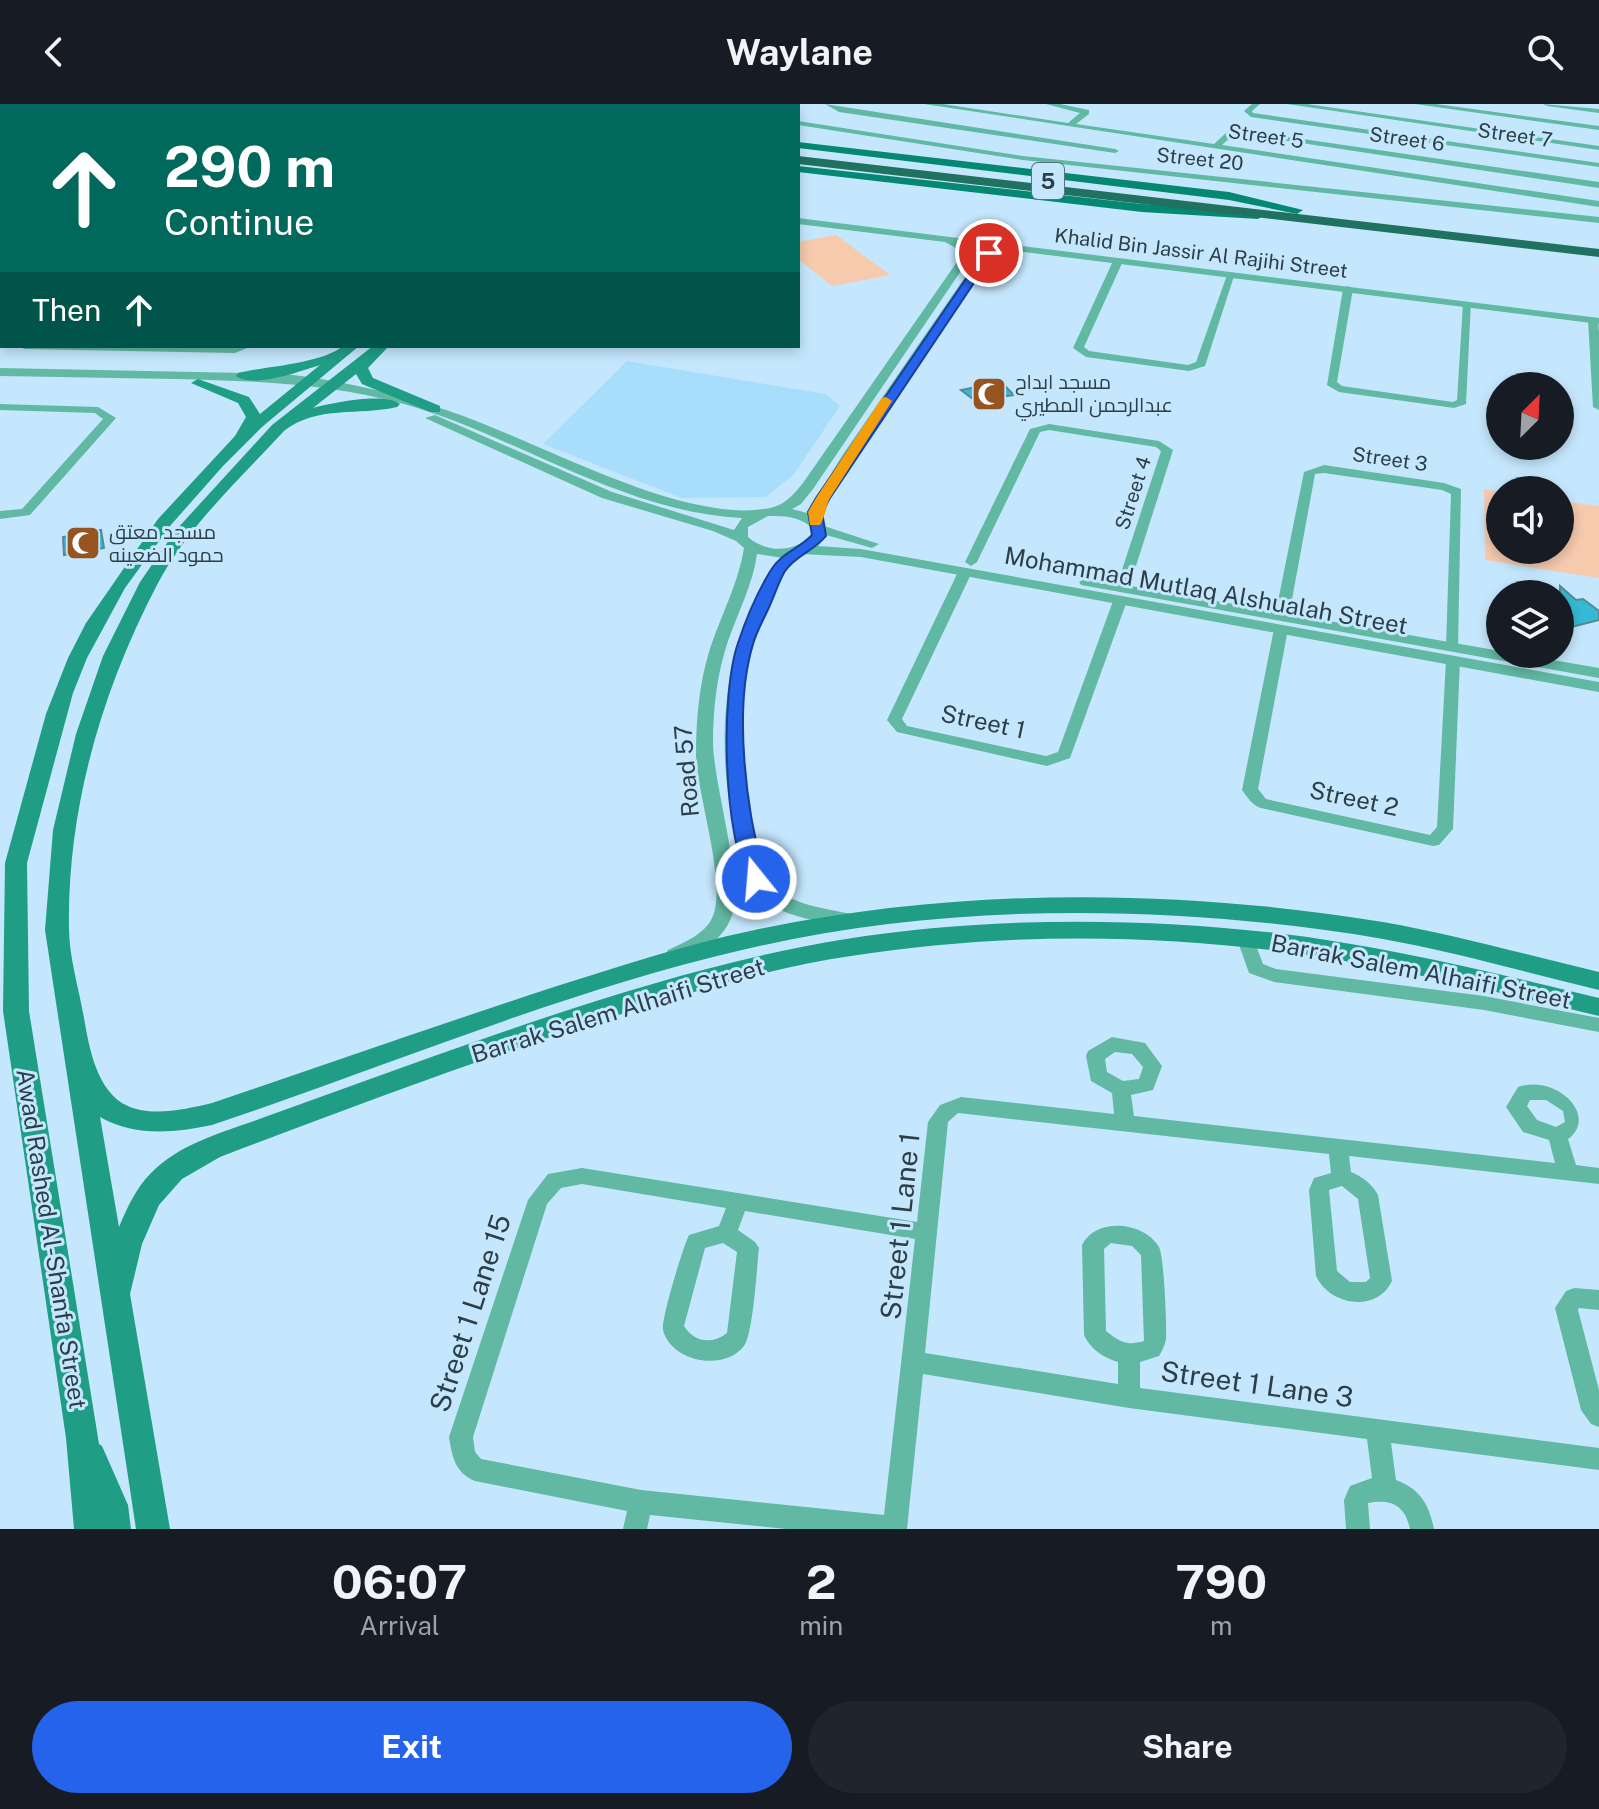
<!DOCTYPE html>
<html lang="en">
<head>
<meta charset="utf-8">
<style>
  :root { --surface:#171b24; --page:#20242c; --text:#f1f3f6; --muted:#9ea1a6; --accent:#2563eb }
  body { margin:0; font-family:"Public Sans",Cairo,sans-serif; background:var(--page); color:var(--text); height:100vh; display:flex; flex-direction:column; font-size:30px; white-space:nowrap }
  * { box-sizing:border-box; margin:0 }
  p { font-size:26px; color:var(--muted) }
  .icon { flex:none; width:44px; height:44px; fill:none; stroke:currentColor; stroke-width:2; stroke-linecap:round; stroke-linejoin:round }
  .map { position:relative; height:1425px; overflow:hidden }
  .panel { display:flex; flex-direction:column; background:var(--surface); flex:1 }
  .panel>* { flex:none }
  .guide { position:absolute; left:0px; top:0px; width:800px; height:244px; box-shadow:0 4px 12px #0003; background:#00695c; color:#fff; overflow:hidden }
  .needle { width:52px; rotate:24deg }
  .tools { position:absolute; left:1486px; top:268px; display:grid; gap:16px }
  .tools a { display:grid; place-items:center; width:88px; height:88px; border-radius:50%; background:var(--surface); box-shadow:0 4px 12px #0003; font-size:40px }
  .pin { position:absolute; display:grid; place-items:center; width:68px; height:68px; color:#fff; margin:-34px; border:4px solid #fff; border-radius:50%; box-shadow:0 2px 8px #0007 }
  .me { position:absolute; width:88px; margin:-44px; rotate:343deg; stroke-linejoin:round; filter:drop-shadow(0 0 6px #0008) }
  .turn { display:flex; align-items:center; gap:28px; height:168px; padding:0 32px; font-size:36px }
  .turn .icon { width:104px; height:104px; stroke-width:2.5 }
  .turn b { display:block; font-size:56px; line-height:68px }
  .then { display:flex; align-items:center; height:76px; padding:0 32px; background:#0003; gap:16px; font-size:30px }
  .eta { display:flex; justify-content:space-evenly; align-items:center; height:136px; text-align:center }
  .eta b { font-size:48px; font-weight:700; line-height:56px }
  .cta { display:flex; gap:16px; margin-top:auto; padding:16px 32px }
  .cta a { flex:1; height:92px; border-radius:48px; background:var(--accent); color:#fff; font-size:32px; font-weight:700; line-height:92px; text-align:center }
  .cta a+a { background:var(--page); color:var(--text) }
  header { display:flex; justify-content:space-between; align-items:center; height:104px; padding:0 32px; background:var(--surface); font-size:36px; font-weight:700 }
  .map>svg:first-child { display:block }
  .built { fill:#a9ddfc }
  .green { fill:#f5caad }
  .building { fill:#35b9d4; stroke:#568996; stroke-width:2 }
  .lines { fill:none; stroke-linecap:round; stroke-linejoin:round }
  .minor { fill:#61b9a3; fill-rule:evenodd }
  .tertiary { fill:#61b9a3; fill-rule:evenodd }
  .secondary { fill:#209e85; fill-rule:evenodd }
  .primary { fill:#048871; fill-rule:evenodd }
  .motorway { fill:#207160; fill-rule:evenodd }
  .route { fill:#2563eb; stroke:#184099; stroke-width:2 }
  .slow { fill:#f59e0b }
  .labels { text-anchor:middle; stroke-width:6; stroke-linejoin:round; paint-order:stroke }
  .far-street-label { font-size:20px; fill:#2c3e48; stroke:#c5e7fd }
  .far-poi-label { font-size:20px; fill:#2c3e48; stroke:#c5e7fd; text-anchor:start }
  .shield { fill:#c5e7fd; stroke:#5a717e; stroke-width:2 }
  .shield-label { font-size:22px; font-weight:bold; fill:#2c3e48 }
  .street-label { font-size:24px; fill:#2c3e48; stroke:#c5e7fd }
  .near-street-label { font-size:28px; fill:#2c3e48; stroke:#c5e7fd }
</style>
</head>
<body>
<header><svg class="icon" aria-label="back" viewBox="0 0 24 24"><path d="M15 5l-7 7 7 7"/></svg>Waylane<svg class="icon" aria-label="search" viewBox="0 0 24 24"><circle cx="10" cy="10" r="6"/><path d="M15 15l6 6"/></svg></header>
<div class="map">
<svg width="1599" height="1425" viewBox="0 0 1599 1425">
  <rect width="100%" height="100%" fill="#c5e7fd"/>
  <!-- built -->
  <path class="built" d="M627,257L826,290L840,302L794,370L766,393L682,394L543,340Z"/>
  <!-- green -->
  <g class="green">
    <path d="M836,131L890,171L832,182L798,155V138Z"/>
    <path d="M1484,385L1500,388V446H1560V397L1599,402V474L1485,456Z"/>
  </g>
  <!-- building -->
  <g class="building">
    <path d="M1001,278L1014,291L994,294L1002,299L982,302L961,286Z"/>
    <path d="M101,426L104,444L64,451L63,433Z"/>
    <path d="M1560,482L1576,496L1583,495L1599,507V516L1560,526Z"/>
  </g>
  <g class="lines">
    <!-- minor -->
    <g class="minor">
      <path d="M560,0H585L588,2H563Z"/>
      <path d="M825,0L1115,45L1119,47L1115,49L839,8Z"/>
      <path d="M924,0H943L1068,19L1080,9L1046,0H1060L1089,6V10L1076,20L1214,40L1228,27L1241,26L1599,78V84L1241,30L1233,31L1222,41L1599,97V103Z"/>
      <path d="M1252,0H1260L1252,7L1253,9L1599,59V63L1251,13L1244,7Z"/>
      <path d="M1287,0H1307L1599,42V46Z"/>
      <path d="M1415,0H1436L1599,22V26Z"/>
      <path d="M1543,0L1599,5V9L1547,2Z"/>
      <path d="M798,17L1023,52L1599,113V119L1023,56L798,21Z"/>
      <rect x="0" y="18" width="2" height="4"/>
      <rect x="0" y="35" width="2" height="4"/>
      <rect x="0" y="51" width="2" height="4"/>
      <path d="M0,76L2,77V83L0,82Z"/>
      <path d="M1118,154L1123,157L1084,243L1089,247L1188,261L1196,258L1227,171L1235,169L1205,262L1189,267L1086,253L1073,244L1113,157Z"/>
      <path d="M1348,182L1353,185L1337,278L1342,282L1453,298L1457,296L1463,200L1471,198L1466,300L1454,304L1339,288L1327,281L1343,185Z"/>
      <rect x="0" y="205" width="2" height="6"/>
      <path d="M1593,213L1598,216L1599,229V306L1593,303L1588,216Z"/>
      <path d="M19,242L234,243L252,242L235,249L24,245Z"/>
      <path d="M0,300L98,303L116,314L30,411L0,415V407L22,405L103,315L95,309L0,306Z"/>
      <path d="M1049,320L1159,337L1173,346L1128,487H1118L1116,484L1161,347L1156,343L1049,326L1040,328L977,458L971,462L965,458L1030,325Z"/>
      <path d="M1324,361L1444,379L1461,385L1458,546L1453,547L1446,543L1451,390L1442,386L1324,369L1315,370L1289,512L1282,516L1277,515L1275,512L1304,368Z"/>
      <path d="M965,464L972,468L902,615L907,622L1046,652L1058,648L1113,497L1115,494H1125L1127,497L1070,654L1047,662L897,628L887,616L958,468Z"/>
      <path d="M1281,521L1288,525L1258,685L1266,695L1430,731L1437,723L1446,556L1448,553H1458L1460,556L1453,725L1439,741L1433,742L1261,704C1253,702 1247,693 1242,686L1274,525Z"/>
      <path d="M1246,829L1252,831L1263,860L1276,865L1484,892L1599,914V928L1484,906L1274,878L1249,869L1237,835L1240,831Z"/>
      <path d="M1112,933L1145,939L1162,962L1153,986L1131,991L1134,1012L1555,1059L1549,1036L1523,1028L1506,1003L1518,983C1557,970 1599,1012 1568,1035L1576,1061L1599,1064V1080L1349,1052L1351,1068C1362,1072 1373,1081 1378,1091L1392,1177C1377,1209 1330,1202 1316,1172L1309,1086L1314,1074L1331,1069L1329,1050L958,1009L948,1018L925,1249L1118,1280V1258C1104,1254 1090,1245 1084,1231L1082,1141C1096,1112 1145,1118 1159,1143C1164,1152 1167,1223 1166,1235C1165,1241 1162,1247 1159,1252L1140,1258V1284L1599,1344V1366L1391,1339L1396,1376C1420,1385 1429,1400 1434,1425H1410C1405,1401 1391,1395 1368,1399L1370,1425H1346L1344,1396L1350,1382L1372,1374L1367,1335L1129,1304L923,1270L907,1425H786L650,1411L647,1425H623L627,1407L475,1377C455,1369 452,1352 449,1333L528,1096L548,1070L582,1064L917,1118L928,1018L940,1001L961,993L1114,1010L1112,989L1091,977L1086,952L1088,947ZM1115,948L1132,950L1143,963L1139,975L1123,977L1107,968L1105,955ZM1530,996H1546L1563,1007L1565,1018L1556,1023L1537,1016L1527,1002ZM582,1080L726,1104L719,1122L689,1131C683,1143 661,1215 663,1226C671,1258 724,1268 744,1242C753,1231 757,1162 759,1144L755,1138L738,1126L745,1107L915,1135L884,1411L641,1386L481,1355L475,1348L473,1333L547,1100L561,1084ZM1342,1082L1358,1095L1370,1174L1366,1178H1350L1337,1167L1329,1086ZM723,1139L737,1148L727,1229C712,1241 694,1238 684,1222L705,1144ZM1111,1139L1132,1142L1141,1151L1144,1237C1126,1242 1120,1238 1106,1227L1104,1145Z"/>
      <path d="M1574,1184L1599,1186V1206L1579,1204L1578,1206L1599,1286V1323L1591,1320L1581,1306L1555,1204L1566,1187Z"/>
    </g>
    <!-- tertiary -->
    <g class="tertiary">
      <path d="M798,114L1599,214V220L1008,146L993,151L985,159L830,394L822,417L824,422L879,440L872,444L826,431L818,442L861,445L1599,578V588L861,453L801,450C793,459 784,468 778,479C738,552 733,651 754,731C758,747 760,770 773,782C796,804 830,804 859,812L862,817L859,822L852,824C821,817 779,814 757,789C743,773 740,751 736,732C714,643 721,526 783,454L757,450C753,480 738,508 728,537C717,570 713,604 713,639C714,684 745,780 731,814C722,837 697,852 675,858L668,856L665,851L668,846C683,839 705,830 712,814C728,782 697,691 696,651C696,616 699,581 709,548C720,513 738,481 744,444L736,437L713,427L602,394L425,314L435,311L612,388L734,426L742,414C622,408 517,332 404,300C327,279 255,277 176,275C117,274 59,273 0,272V264L286,270C341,277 394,288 446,306C533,334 682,422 770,404C785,401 794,390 803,379L959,155L961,147L945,138L798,120ZM964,141L994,145L985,147L976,157L844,349L816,394L811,410L792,405L801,400L813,385L969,155L971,146ZM768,412C784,412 797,412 810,422L812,431C794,449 767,449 748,433V423Z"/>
      <path d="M1086,474L1500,547V550H1519L1599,564V574L1081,481L1079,478Z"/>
    </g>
    <!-- secondary -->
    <g class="secondary">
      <path d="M343,242H359L262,323L223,362L170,422L125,484L87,554L73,589L27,759L29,907L99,1340L102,1342L128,1401L131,1425H74L66,1334L3,907L5,759L46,610L68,554L86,519L158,415L235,332L246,313L238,299L191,279L198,275L249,293L260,310L320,261C301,267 252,285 236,272L238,269C267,262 321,260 343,242Z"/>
      <path d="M373,242H389L368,264L373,274L440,302V308H430L362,280L356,270L313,304C332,299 384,288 400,300L397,303C359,312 317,301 284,327C240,375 187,423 157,481C102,586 67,705 69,824C69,853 79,885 84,914C89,943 97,989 128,1002C152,1013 187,1005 212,999C327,960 441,920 557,882C621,862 684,841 750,827C956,783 1176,784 1383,818C1456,831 1527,851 1599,868V886C1527,869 1456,848 1383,835C1177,800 946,797 742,846C561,888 388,962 212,1021C174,1029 135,1033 100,1013L119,1123C127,1104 136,1084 151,1069C180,1039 224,1028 262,1014C299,1001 336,987 373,974C527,919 685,861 846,835C987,813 1135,813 1276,829C1385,842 1492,868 1599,894V912C1493,887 1386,861 1278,847C1137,829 991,830 851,852C769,864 689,889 609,914C478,955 349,1004 220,1053L182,1075L159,1101L142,1140L130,1190L170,1425H136L45,826L53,726L76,630L103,552L140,478L176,426L272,321Z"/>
    </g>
    <!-- primary -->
    <g class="primary">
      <path d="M243,0H272L273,2H244Z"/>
      <path d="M425,0H453L454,2H426Z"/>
      <path d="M798,38L1229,88L1303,106L1297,110L1229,96L798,44Z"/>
      <path d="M798,62L1142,100L1258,107L1264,111L1258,115L1142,108L798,68Z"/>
    </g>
    <!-- motorway -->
    <g class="motorway">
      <path d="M306,0H333L335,2H308Z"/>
      <path d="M368,0H395L397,2H370Z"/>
      <path d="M798,52L1599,145V153L798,60Z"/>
    </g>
  </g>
  <!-- route -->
  <path class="route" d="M985,147L994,149L830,394L822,408L826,432C814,447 796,451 785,467C779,477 775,490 770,501C765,513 757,526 753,540C733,605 746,711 766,775L756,782L750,780C723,732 720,591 738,539C746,515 758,487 771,466C781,449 799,445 812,431L808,408L816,394Z"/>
  <!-- slow -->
  <path class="slow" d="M886,293L892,297L830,394C825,403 825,414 820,421H810L808,408L816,394L882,294Z"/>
  <!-- icons -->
  <defs>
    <g id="mosque-square" transform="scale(1.8)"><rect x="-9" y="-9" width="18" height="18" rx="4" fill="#955420" stroke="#c5e7fd"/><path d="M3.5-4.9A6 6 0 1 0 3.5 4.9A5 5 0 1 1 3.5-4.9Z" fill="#fff"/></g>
  </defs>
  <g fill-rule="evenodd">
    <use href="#mosque-square" x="989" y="290"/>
    <use href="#mosque-square" x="83" y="439"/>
  </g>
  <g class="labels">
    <!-- far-street labels -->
    <g class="far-street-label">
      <text transform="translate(1515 31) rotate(8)" y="7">Street 7</text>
      <text transform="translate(1266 32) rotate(8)" y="7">Street 5</text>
      <text transform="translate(1407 35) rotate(8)" y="7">Street 6</text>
      <text transform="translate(1200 55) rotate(6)" y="7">Street 20</text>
      <text transform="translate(1201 149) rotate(7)" y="7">Khalid Bin Jassir Al Rajihi Street</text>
      <text transform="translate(1390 355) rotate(8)" y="7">Street 3</text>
      <text transform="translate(1133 389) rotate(-72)" y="7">Street 4</text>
    </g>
    <!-- far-poi labels -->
    <g class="far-poi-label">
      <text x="1015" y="285">مسجد ابداح<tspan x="1015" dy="23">عبدالرحمن المطيري</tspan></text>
      <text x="109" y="435">مسجد معتق<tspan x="109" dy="23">حمود الضعينه</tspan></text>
    </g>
    <!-- shield labels -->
    <rect class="shield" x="1032" y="59" width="32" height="36" rx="6"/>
    <g class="shield-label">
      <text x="1048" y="85">5</text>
    </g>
    <!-- street labels -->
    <g class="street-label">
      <text transform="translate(1206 487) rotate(10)" y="8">Mohammad Mutlaq Alshualah Street</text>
      <text transform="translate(983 618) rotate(12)" y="8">Street 1</text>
      <text transform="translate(687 667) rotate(-95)" y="8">Road 57</text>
      <text transform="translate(1354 695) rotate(12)" y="8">Street 2</text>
      <text transform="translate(1421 868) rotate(11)" y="8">Barrak Salem Alhaifi Street</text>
      <text transform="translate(618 907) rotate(-17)" y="8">Barrak Salem Alhaifi Street</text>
      <text transform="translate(51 1135) rotate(81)" y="8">Awad Rashed Al-Shanfa Street</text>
    </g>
    <!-- near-street labels -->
    <g class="near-street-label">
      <text transform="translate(900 1122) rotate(-84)" y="10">Street 1 Lane 1</text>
      <text transform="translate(470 1209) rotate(-72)" y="10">Street 1 Lane 15</text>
      <text transform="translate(1257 1280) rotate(8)" y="10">Street 1 Lane 3</text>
    </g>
  </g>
</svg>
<div class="tools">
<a><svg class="needle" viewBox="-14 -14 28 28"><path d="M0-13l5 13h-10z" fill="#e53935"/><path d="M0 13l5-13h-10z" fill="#9ea1a6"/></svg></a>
<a><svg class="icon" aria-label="sound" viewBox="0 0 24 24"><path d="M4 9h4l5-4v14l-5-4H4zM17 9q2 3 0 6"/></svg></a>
<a><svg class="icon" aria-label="layers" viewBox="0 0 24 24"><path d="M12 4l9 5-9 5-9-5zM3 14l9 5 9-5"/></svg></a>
</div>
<div class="pin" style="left:989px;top:149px;background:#d93025"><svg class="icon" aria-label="arrive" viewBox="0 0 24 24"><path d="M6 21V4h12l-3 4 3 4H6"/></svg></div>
<svg class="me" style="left:756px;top:775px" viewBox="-20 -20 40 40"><circle r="17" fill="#2563eb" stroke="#fff" stroke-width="3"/><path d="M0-11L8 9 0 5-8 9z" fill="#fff"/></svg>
<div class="guide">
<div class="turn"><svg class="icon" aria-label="ahead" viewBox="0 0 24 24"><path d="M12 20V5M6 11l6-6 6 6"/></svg><div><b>290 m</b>Continue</div></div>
<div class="then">Then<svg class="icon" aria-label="ahead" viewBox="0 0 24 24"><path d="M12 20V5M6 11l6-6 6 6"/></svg></div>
</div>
</div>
<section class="panel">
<div class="eta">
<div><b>06:07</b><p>Arrival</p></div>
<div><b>2</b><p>min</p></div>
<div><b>790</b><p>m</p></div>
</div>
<div class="cta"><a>Exit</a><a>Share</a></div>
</section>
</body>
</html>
